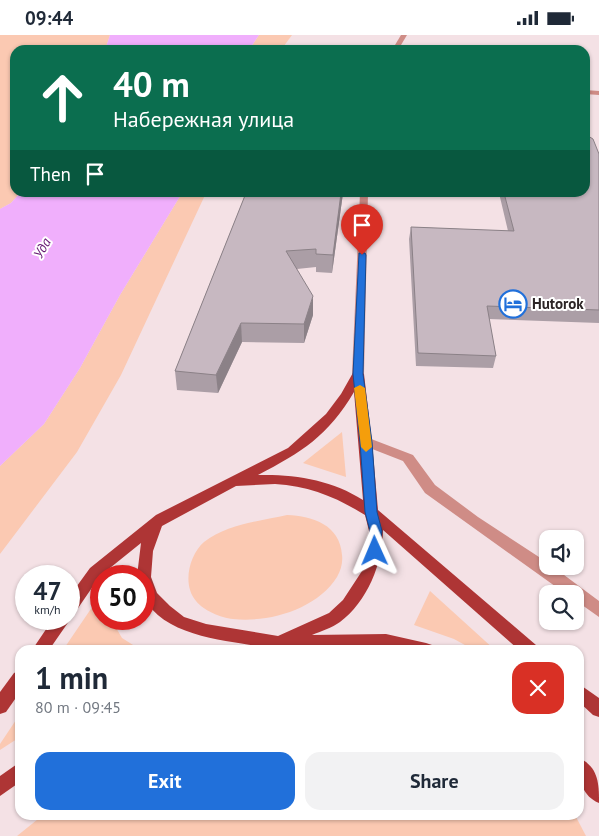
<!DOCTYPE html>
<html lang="en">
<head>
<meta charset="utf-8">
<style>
  :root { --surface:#fff; --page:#f2f2f3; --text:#1f2937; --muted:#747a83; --accent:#2170da }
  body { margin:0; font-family:"PT Sans",sans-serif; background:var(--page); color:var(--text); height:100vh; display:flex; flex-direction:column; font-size:19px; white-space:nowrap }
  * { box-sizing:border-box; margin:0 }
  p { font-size:16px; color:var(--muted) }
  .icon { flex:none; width:28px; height:28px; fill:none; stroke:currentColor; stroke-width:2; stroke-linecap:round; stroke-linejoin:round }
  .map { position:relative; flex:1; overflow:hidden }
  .sheet { position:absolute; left:15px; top:610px; width:569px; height:175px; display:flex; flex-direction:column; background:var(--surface); border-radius:15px; box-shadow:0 1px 4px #0004 }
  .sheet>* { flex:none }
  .banner { position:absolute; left:10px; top:10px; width:580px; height:152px; border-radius:15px; box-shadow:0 1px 4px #0004; background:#0b6e4f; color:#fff; overflow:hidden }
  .fabs { position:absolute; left:539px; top:495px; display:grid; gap:10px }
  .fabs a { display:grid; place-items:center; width:45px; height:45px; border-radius:10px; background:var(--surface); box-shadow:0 1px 4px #0004; font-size:25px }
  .speed { position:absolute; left:15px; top:530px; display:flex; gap:10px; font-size:25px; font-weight:700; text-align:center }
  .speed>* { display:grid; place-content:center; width:65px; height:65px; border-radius:50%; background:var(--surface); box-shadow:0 1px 4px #0004; line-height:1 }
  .speed small { font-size:12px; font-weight:400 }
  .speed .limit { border:8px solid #d22; background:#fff; color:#111 }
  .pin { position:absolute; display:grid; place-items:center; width:42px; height:42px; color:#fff; margin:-51px -21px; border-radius:50% 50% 50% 0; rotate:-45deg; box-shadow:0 0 5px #0007 }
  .pin .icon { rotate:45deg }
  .me { position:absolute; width:55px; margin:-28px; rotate:359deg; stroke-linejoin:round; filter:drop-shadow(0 0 4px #0008) }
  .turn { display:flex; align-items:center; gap:18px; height:105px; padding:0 20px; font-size:22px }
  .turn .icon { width:65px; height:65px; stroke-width:2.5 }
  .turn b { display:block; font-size:35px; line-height:42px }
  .then { display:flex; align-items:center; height:48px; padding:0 20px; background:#0003; gap:10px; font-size:19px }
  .round { display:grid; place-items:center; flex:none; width:52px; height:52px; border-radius:15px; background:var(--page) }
  .overview { display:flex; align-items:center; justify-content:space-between; height:85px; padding:0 20px }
  h1 { font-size:30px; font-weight:700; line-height:38px }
  .action { display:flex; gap:10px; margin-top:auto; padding:10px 20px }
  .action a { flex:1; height:58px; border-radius:15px; background:var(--accent); color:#fff; font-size:20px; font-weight:700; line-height:58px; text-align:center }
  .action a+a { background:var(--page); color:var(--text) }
  .status { display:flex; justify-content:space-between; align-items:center; height:35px; padding:0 25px; background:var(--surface); direction:ltr }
  .status svg { height:14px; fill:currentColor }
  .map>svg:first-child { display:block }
  .green { fill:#fbc9b2 }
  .water { fill:#f0affc }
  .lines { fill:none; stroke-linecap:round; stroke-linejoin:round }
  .minor { fill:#cf8c86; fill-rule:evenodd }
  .major { fill:#ae3535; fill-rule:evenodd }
  .wall { fill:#ab9ea6 }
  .shaded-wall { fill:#8b8187 }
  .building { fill:#c7b8c1; stroke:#8b8187 }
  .route { fill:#2170da; stroke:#15498e }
  .slow { fill:#f59e0b }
  .labels { text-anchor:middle; stroke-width:4; stroke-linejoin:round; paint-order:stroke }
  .far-water-label { font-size:14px; font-style:italic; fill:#661973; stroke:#fff }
  .poi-label { font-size:15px; font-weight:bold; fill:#2c2526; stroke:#fff; text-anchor:start }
</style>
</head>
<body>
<div class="status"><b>09:44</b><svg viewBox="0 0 49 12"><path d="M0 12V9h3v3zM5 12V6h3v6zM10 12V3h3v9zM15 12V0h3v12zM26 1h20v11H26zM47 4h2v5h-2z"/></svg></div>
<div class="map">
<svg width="599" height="801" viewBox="0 0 599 801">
  <rect width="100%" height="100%" fill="#f4e1e5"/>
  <!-- green -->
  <g class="green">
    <path d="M0,0H110L105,15H15V158H20L11,168L0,174Z"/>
    <path d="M259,0H292L281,15H249Z"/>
    <path d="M182,158H206L121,340L77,417L0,519V431L44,389L80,333L120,260Z"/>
    <path d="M342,397L346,442L303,428Z"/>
    <path d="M287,480C313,481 340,490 342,520C343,527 341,535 337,542C317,574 269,588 233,584C221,583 203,575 196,566C182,550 189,520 204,507C227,489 260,486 287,480Z"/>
    <path d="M430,556L495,615H474L454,604L414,590Z"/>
    <path d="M101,559V584H111L122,603L141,615H63Z"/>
    <path d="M20,679V702L0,715V709Z"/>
    <path d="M43,780H575L586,801H17Z"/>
  </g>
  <!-- water -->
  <g class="water">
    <path d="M110,0H259L249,15H105Z"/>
    <path d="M20,158H182L120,260L80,333L44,389L0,431V174L11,168Z"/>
  </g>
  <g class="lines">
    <!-- minor -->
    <g class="minor">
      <path d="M401,0H407L398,15H392Z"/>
      <path d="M585,55L599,56V60L585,59Z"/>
      <path d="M360,158H368L364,339L358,343L352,339Z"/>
      <path d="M366,402L413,420L435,450L478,482L539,522L548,528V531H552L599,566V582L575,565V559H566L425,458L403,426L362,410L360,407L362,404Z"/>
    </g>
    <!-- major -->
    <g class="major">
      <path d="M358,335L364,339L372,407L378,475L536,610L538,615H519L383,495C383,528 367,567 340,587C332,593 321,596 312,600L386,599L426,608L432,610L434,615H395L386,613L255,615L257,611C221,605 162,600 144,562V541H137L141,508L100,541L74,579L69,581V562L90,533L156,480L288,413L326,379L341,359L354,336ZM354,357L363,465C332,445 295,439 258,440C302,417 328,401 354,357ZM275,449C309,451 336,462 365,480L369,496L368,516L362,536L343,565L329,578L278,601L206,589L184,582L170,571L157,558L151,542L153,516L162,491L236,451Z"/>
      <path d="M69,582L70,584L67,589L49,615H32L53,584H69Z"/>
      <path d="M20,635V657L6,677L0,679V657L14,638Z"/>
      <path d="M579,649L599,663V682L593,680L579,667Z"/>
      <path d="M579,723C599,732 599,750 599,768C580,760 578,741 579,723Z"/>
      <path d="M20,727V747L0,761V741Z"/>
    </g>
  </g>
  <!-- wall -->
  <g class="wall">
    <path d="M599,119V288L489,284L496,321L493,333L416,331L409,204L411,192L508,196L499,158H585Z"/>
    <path d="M246,158H343L332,238L316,237V232L297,234L313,280L304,308L242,307L218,358L177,355L175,336Z"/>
  </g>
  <!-- shaded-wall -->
  <g class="shaded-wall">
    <path d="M341,158H343L332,238L333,220Z"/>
    <path d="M313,261V280L304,308V289Z"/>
    <path d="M241,288L242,307L218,358L216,340Z"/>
  </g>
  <!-- building -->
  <g class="building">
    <path d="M585,99L593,104L599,119V275L487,271L496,321L418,318L411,192L514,196L504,158H585Z"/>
    <path d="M246,158H341L333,220L316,219V214L286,216L313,261L304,289L241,288L216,340L175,336Z"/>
  </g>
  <!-- route -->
  <path class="route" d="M359,218H365L366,220L363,339L372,407L377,477L382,496L379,519L375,521L370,519L368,516L370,496L365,477L360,407L353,339Z"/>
  <!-- slow -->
  <path class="slow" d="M360,350L365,353L372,412L366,417L361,412L354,353Z"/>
  <!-- icons -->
  <defs>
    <g id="hotel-ring" transform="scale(1.4375)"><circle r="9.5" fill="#fff" stroke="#2170da" stroke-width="1.5"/><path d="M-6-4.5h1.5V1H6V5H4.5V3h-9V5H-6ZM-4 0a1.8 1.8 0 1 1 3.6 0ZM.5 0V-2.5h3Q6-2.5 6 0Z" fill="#2170da"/></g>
  </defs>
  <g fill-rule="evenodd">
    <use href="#hotel-ring" x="513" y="269"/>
  </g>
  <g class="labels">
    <!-- far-water labels -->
    <g class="far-water-label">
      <text transform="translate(42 213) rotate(-60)" y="5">Уда</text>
    </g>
    <!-- poi labels -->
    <g class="poi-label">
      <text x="532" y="274">Hutorok</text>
    </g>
  </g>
</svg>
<div class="fabs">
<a><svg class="icon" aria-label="sound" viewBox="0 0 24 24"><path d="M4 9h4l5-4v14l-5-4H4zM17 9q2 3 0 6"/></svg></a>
<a><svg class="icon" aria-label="search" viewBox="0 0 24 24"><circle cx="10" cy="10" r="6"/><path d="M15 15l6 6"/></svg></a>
</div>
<div class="speed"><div>47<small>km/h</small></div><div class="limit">50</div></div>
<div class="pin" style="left:362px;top:220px;background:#d93025"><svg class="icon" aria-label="arrive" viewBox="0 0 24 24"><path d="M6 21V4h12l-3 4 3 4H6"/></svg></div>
<svg class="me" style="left:375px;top:516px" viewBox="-20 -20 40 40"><path d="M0-17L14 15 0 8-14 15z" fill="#2170da" stroke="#fff" stroke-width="4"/></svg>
<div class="banner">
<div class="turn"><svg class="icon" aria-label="ahead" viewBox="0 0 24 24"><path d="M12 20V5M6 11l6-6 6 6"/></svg><div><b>40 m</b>Набережная улица</div></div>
<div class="then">Then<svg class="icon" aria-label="arrive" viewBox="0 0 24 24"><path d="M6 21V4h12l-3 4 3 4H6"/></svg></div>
</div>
<section class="sheet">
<div class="overview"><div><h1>1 min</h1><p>80 m · 09:45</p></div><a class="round" style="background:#d93025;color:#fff"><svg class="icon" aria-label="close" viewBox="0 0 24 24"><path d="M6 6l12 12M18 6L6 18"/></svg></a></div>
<div class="action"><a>Exit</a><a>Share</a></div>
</section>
</div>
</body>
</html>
